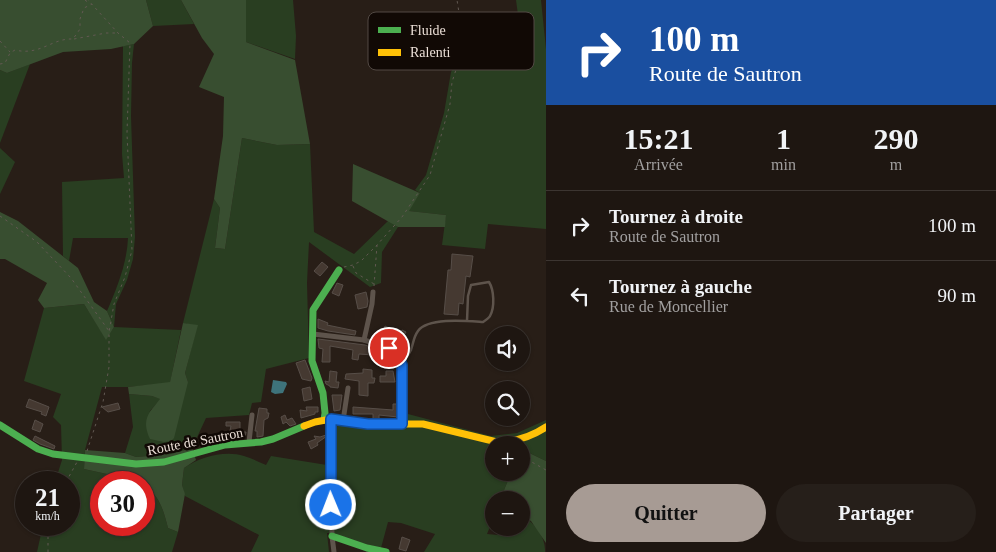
<!DOCTYPE html>
<html lang="fr">
<head>
<meta charset="utf-8">
<style>
  :root { --surface:#1e1611; --page:#261f1a; --text:#f1f3f6; --muted:#a19f9f; --line:#3c3531; --accent:#a79b94 }
  body { margin:0; font-family:Georgia,serif; background:var(--page); color:var(--text); height:100vh; display:flex; flex-direction:column; font-size:19px; white-space:nowrap }
  * { box-sizing:border-box; margin:0 }
  p { font-size:16px; color:var(--muted) }
  .icon { flex:none; width:28px; height:28px; fill:none; stroke:currentColor; stroke-width:2; stroke-linecap:round; stroke-linejoin:round }
  .map { position:relative; flex:1; overflow:hidden }
  .sheet { display:flex; flex-direction:column; background:var(--surface); width:450px }
  .sheet>* { flex:none }
  .top-card { background:#1a4fa0; color:#fff; overflow:hidden }
  .fabs { position:absolute; left:485px; top:326px; display:grid; gap:10px }
  .fabs a { display:grid; place-items:center; width:45px; height:45px; border-radius:50%; background:var(--surface); box-shadow:0 1px 4px #0004,0 0 0 1px var(--line); font-size:25px }
  .speed { position:absolute; left:15px; top:471px; display:flex; gap:10px; font-size:25px; font-weight:700; text-align:center }
  .speed>* { display:grid; place-content:center; width:65px; height:65px; border-radius:50%; background:var(--surface); box-shadow:0 1px 4px #0004,0 0 0 1px var(--line); line-height:1 }
  .speed small { font-size:12px; font-weight:400 }
  .speed .limit { border:8px solid #d22; background:#fff; color:#111 }
  .pin { position:absolute; display:grid; place-items:center; width:42px; height:42px; color:#fff; margin:-21px; border:2px solid #fff; border-radius:50%; box-shadow:0 1px 5px #0007 }
  .me { position:absolute; width:55px; margin:-28px; rotate:359deg; stroke-linejoin:round; filter:drop-shadow(0 0 4px #0008) }
  .turn { display:flex; align-items:center; gap:18px; height:105px; padding:0 20px; font-size:22px }
  .turn .icon { width:65px; height:65px; stroke-width:2.5 }
  .turn b { display:block; font-size:35px; line-height:42px }
  .eta { display:flex; justify-content:space-evenly; align-items:center; height:85px; text-align:center }
  .eta b { font-size:30px; font-weight:600; line-height:35px }
  .action { display:flex; gap:10px; margin-top:auto; padding:10px 20px }
  .action a { flex:1; height:58px; border-radius:30px; background:var(--accent); color:#111; font-size:20px; font-weight:600; line-height:58px; text-align:center }
  .action a+a { background:var(--page); color:var(--text) }
  ul { padding:0; list-style:none }
  li { display:flex; align-items:center; gap:15px; height:70px; padding:0 20px; border-top:1px solid var(--line) }
  li div { flex:1 }
  li b { display:block; font-size:19px }
  li em { font-style:normal }
  main { display:flex; flex:1; min-height:0 }
  .map>svg:first-child { display:block }
  .green { fill:#293e21 }
  .forest { fill:#384e30 }
  .water { fill:#3e737b }
  .building { fill:#453931; stroke:#574e48 }
  .lines { fill:none; stroke-linecap:round; stroke-linejoin:round }
  .path { stroke:#625952; stroke-width:1; stroke-dasharray:2.5 4; stroke-linecap:butt }
  .lane { stroke:#5e544c; stroke-width:2.5 }
  .street { stroke:#5e544c; stroke-width:5 }
  .fast { stroke:#4caf50; stroke-width:7 }
  .slow { stroke:#ffc107; stroke-width:7 }
  .route-casing { stroke:#114b97; stroke-width:12 }
  .route { stroke:#1a73e8; stroke-width:9 }
  .labels { text-anchor:middle; stroke-width:5; stroke-linejoin:round; paint-order:stroke }
  .street-label { font-size:14px; fill:#ebdfd7; stroke:#110905 }
  .key { fill:#110905; stroke:#524944; stroke-width:1 }
  .key-label { font-size:14px; fill:#ebdfd7 }
</style>
</head>
<body>
<main>
<div class="map">
<svg width="546" height="552" viewBox="0 0 546 552">
  <rect width="100%" height="100%" fill="#281e17"/>
  <!-- green -->
  <g class="green">
    <path d="M146,0H181L194,24L153,26Z"/>
    <path d="M246,0H293L296,36L295,59L246,42Z"/>
    <path d="M516,0H541L546,49V229L488,224L485,249L442,245L446,215L408,211L420,193L415,190L426,175L444,113L451,72L458,59L523,52Z"/>
    <path d="M134,44L132,63L131,116L135,237L133,259L127,280L116,304L114,327L181,330L170,383L128,387H102L85,450L84,469L116,476L132,482H101V525H144V487C160,494 164,513 168,528L178,532L172,552H37L43,525H69V482H55L62,460L61,425L53,417L61,394L24,381L44,308L84,304L106,339L114,327L107,311C117,288 127,263 128,238H73L69,261L63,256L62,182L124,178L122,154L123,46Z"/>
    <path d="M30,64L0,143V70L7,73Z"/>
    <path d="M242,138L277,145L310,144L314,232L354,254L389,220L398,227L382,252L381,283L370,287L309,242L307,283L309,358L266,369L261,402L252,403L249,415L206,418L192,448L171,454L136,457L125,453L133,427L129,394L152,396L161,399L149,412L188,382L185,373L197,326L183,323L214,199L220,208L215,248L225,249Z"/>
    <path d="M0,148L15,162L0,194Z"/>
    <path d="M408,414L491,436L517,433L546,420V461L521,449V445H494V472L511,473L500,500H494V517L487,534L498,535L506,528H521V515C534,522 546,537 545,552H424L435,534L401,523L388,522L381,548L343,538L335,533H327L329,552H251L259,535L185,496L182,485L184,468C200,457 225,450 244,456C251,458 259,462 266,465L271,456L333,466L334,425L372,428H406Z"/>
  </g>
  <!-- forest -->
  <g class="forest">
    <path d="M0,0H146L153,26L134,44L111,49L63,52L7,73L0,70Z"/>
    <path d="M181,0H246V42L295,60L310,144L277,145L242,138L225,249L215,248L220,208L214,199L223,136L224,97L199,87L214,54L202,38Z"/>
    <path d="M353,164L420,193L409,211L446,215L445,227H398L352,201Z"/>
    <path d="M0,212L18,221L78,268L94,302L107,311L114,327L106,340L84,304L44,308L38,300L47,283L5,259H0Z"/>
    <path d="M183,323L198,325L185,373L188,382L174,438L171,441L164,442L150,439C141,419 149,413 160,399L152,396L129,394L128,387L170,382Z"/>
    <path d="M192,448L196,460L184,468L182,485L185,494L178,532L168,528C164,513 160,494 144,487V482H132L116,476L84,469L85,450L125,453L136,457L171,454Z"/>
    <path d="M521,449L546,461V543L531,521L521,515V500H500L511,473L521,472Z"/>
  </g>
  <!-- water -->
  <path class="water" d="M273,380L286,382L287,384L283,393L275,394L271,392Z"/>
  <!-- building -->
  <g class="building">
    <path d="M452,254L473,256L470,277L466,276L463,304L459,303L458,315L444,314L448,270H451Z"/>
    <path d="M322,262L328,267L320,276L314,271Z"/>
    <path d="M337,283L343,285L339,296L332,293Z"/>
    <path d="M366,292L368,301L367,307L358,309L355,295Z"/>
    <path d="M318,319L328,323L327,325L356,331L355,335L328,331L318,328Z"/>
    <path d="M385,326L399,333L402,330L406,332L400,342L383,333Z"/>
    <path d="M318,339L365,345L373,348V355L359,354L358,360L352,359L353,350L330,346V362H322L323,349L319,348Z"/>
    <path d="M305,360L312,378L311,381L302,379L296,363Z"/>
    <path d="M363,369L372,370V378H375L374,383H368V396L359,395V381L345,379L346,374L363,373Z"/>
    <path d="M330,371L337,372L336,382H339L338,388L330,387V386L326,384L325,381L329,382Z"/>
    <path d="M386,371H393L395,382H380V376H386Z"/>
    <path d="M310,387L312,399L304,401L302,389Z"/>
    <path d="M332,395H342L340,410L334,411Z"/>
    <path d="M29,399L49,407L46,416L41,414L42,412L26,407Z"/>
    <path d="M118,403L120,409L108,412L102,407Z"/>
    <path d="M393,404H398V417L379,415V419H373V414H353V407L393,410Z"/>
    <path d="M306,407H318V412H315V414L301,418L300,410L307,411Z"/>
    <path d="M259,408L267,409V413H269L268,418L264,420L263,436L257,437V431H255Z"/>
    <path d="M285,415L287,420L292,418L296,424L290,426L286,422L283,424L281,417Z"/>
    <path d="M35,420L43,424L40,432L32,429Z"/>
    <path d="M226,422H240V432H246L245,438L224,440L205,445L204,440L229,435L231,426H226Z"/>
    <path d="M326,435L327,436L317,443L318,445L311,449L308,442L316,439L314,436L320,437Z"/>
    <path d="M35,436L55,446L54,449L40,444L33,440Z"/>
    <path d="M402,537L410,540L406,551L399,549Z"/>
  </g>
  <g class="lines">
    <!-- path -->
    <g class="path">
      <path d="M85,0L89,3"/>
      <path d="M74,39L106,33H117"/>
      <path d="M0,41L10,52"/>
      <path d="M0,64L5,63L10,53L15,50C40,56 52,38 73,39L80,29V19L84,8L92,4"/>
      <path d="M0,216L37,242L71,278L109,331"/>
      <path d="M353,266L356,273L374,284"/>
      <path d="M344,267L353,265L361,261L377,245L402,217L430,175L450,104L452,82L464,45L457,0"/>
      <path d="M374,286L377,245"/>
      <path d="M87,451L103,402L109,367V332L114,304L125,277L132,250L127,133L130,43L118,33L88,0"/>
      <path d="M521,456L546,470"/>
      <path d="M66,482L77,462"/>
      <path d="M48,552V537L51,525"/>
    </g>
    <!-- lane -->
    <g class="lane">
      <path d="M397,354L411,350"/>
      <path d="M401,361C416,351 410,342 418,331C428,317 468,321 483,322C486,320 489,318 490,316C495,307 494,290 489,282L471,285L468,296L467,321"/>
    </g>
    <!-- street -->
    <g class="street">
      <path d="M313,334L364,340L389,348L397,354L402,365L403,424"/>
      <path d="M364,340L372,304L373,292"/>
      <path d="M331,419L332,536L334,552"/>
      <path d="M343,421L348,388"/>
      <path d="M249,442L252,415"/>
    </g>
    <!-- fast -->
    <g class="fast">
      <path d="M324,420L325,413L323,393L312,361L313,310L339,270"/>
      <path d="M0,425L38,449L53,454L136,464L164,462L225,445L261,442L273,439L304,426"/>
      <path d="M332,536L367,548L386,552"/>
    </g>
    <!-- slow -->
    <path class="slow" d="M304,426L315,422L331,419L368,424H423L497,442C515,442 531,437 546,427"/>
  </g>
  <g class="lines">
    <!-- route casing -->
    <g class="route-casing">
      <path id="route" d="M331,505V419L368,424H402V365L397,354L389,348"/>
    </g>
    <!-- route -->
    <use href="#route" class="route"/>
  </g>
  <g class="labels">
    <!-- street labels -->
    <g class="street-label">
      <text transform="translate(195 441) rotate(-11)" y="5">Route de Sautron</text>
    </g>
  </g>
  <!-- legend -->
  <rect x="368" y="12" width="166" height="58" rx="8" class="key"/>
  <rect x="378" y="27" width="23" height="6" fill="#4caf50"/>
  <rect x="378" y="49" width="23" height="7" fill="#ffc107"/>
  <g class="key-label">
    <text x="410" y="35">Fluide</text>
    <text x="410" y="57">Ralenti</text>
  </g>
</svg>
<div class="fabs">
<a><svg class="icon" aria-label="sound" viewBox="0 0 24 24"><path d="M4 9h4l5-4v14l-5-4H4zM17 9q2 3 0 6"/></svg></a>
<a><svg class="icon" aria-label="search" viewBox="0 0 24 24"><circle cx="10" cy="10" r="6"/><path d="M15 15l6 6"/></svg></a>
<a>+</a>
<a>−</a>
</div>
<div class="speed"><div>21<small>km/h</small></div><div class="limit">30</div></div>
<div class="pin" style="left:389px;top:348px;background:#d93025"><svg class="icon" aria-label="arrive" viewBox="0 0 24 24"><path d="M6 21V4h12l-3 4 3 4H6"/></svg></div>
<svg class="me" style="left:331px;top:505px" viewBox="-20 -20 40 40"><circle r="17" fill="#1a73e8" stroke="#fff" stroke-width="3"/><path d="M0-11L8 9 0 5-8 9z" fill="#fff"/></svg>
</div>
<section class="sheet">
<div class="top-card">
<div class="turn"><svg class="icon" aria-label="right" viewBox="0 0 24 24"><path d="M7 20v-9h11M14 6l5 5-5 5"/></svg><div><b>100 m</b>Route de Sautron</div></div>
</div>
<div class="eta">
<div><b>15:21</b><p>Arrivée</p></div>
<div><b>1</b><p>min</p></div>
<div><b>290</b><p>m</p></div>
</div>
<ul>
<li><svg class="icon" aria-label="right" viewBox="0 0 24 24"><path d="M7 20v-9h11M14 6l5 5-5 5"/></svg><div><b>Tournez à droite</b><p>Route de Sautron</p></div><em>100 m</em></li>
<li><svg class="icon" aria-label="left" viewBox="0 0 24 24"><path d="M17 20v-9H6M10 6l-5 5 5 5"/></svg><div><b>Tournez à gauche</b><p>Rue de Moncellier</p></div><em>90 m</em></li>
</ul>
<div class="action"><a>Quitter</a><a>Partager</a></div>
</section>
</main>
</body>
</html>
